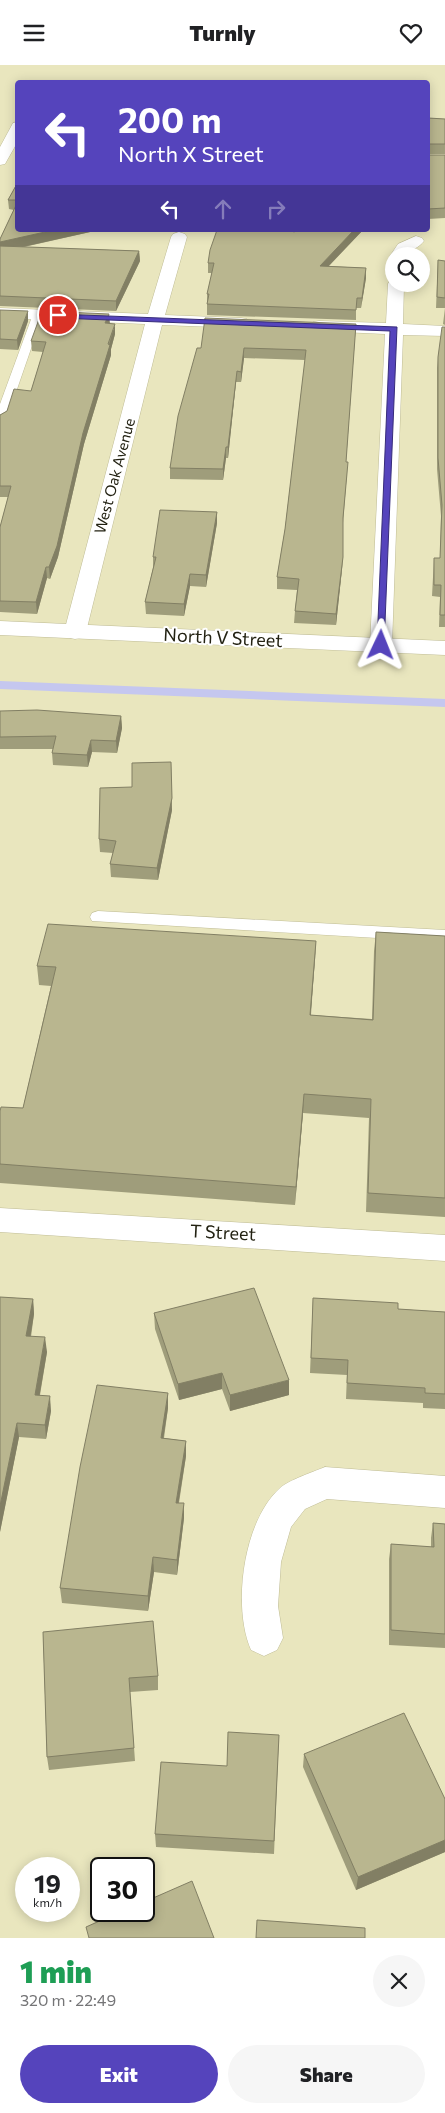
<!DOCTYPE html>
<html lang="en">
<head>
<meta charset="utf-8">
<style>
  :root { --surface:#fff; --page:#f6f6f6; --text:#202124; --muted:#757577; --accent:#5544bc }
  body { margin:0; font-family:Commissioner,sans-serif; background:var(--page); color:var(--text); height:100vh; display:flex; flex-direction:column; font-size:19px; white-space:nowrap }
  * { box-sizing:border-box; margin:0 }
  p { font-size:16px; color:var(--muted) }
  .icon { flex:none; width:28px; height:28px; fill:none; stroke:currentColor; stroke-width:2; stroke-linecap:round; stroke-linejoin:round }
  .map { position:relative; height:1873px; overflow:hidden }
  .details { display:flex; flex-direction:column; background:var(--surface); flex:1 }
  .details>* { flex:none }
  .top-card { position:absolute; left:15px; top:15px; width:415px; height:152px; border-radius:5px; box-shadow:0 2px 12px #0003; background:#5544bc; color:#fff; overflow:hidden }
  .tools { position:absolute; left:385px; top:182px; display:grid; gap:10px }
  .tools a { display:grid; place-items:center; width:45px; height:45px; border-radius:50%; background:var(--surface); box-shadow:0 2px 12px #0003; font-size:25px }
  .speed { position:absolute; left:15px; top:1792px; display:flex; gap:10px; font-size:25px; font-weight:700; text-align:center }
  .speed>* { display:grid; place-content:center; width:65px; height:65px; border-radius:50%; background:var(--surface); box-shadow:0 2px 12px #0003; line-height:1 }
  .speed small { font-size:12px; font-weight:400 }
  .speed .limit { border:2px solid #111; border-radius:8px; background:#fff; color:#111 }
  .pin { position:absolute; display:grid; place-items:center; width:42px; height:42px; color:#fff; margin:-21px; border:2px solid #fff; border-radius:50%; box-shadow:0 1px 5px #0007 }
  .me { position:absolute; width:55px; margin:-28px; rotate:2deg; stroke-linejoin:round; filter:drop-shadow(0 0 4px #0008) }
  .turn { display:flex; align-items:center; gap:18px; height:105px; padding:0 20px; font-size:22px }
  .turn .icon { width:65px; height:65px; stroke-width:2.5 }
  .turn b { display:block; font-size:35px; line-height:42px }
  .lanes { display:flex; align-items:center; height:48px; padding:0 20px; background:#0003; justify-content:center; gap:25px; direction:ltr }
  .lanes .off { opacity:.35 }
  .round { display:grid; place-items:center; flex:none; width:52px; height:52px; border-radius:26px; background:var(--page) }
  .summary { display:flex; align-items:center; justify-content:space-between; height:85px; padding:0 20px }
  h1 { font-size:30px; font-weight:800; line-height:38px; color:#1e9e55 }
  .action { display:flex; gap:10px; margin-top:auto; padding:10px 20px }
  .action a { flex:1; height:58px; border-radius:30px; background:var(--accent); color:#fff; font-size:20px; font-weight:800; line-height:58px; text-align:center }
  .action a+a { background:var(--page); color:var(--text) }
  header { display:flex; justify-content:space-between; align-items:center; height:65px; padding:0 20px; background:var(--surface); font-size:22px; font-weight:800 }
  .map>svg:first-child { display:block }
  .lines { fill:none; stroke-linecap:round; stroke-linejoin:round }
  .stream { stroke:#c5c7ef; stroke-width:8 }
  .service-casing { stroke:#bfbc95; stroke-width:1 }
  .minor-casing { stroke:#bfbc95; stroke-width:1 }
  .tertiary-casing { stroke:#bfbc95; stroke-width:1 }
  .service { fill:#fff; fill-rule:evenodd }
  .minor { fill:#fff; fill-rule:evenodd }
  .tertiary { fill:#fff; fill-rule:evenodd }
  .wall { fill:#9f9d7b }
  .shaded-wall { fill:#827f64 }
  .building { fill:#b9b68f; stroke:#827f64 }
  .route { fill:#5544bc; stroke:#372c7a }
  .labels { text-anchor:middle; stroke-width:4; stroke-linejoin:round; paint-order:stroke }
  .far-street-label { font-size:15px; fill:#232213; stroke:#fff }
  .street-label { font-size:18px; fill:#232213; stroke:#fff }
</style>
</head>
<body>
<header><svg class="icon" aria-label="menu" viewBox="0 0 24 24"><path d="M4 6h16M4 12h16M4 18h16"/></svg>Turnly<svg class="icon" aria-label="heart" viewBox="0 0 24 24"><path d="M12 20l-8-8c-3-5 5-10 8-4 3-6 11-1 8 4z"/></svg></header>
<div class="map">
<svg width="445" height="1873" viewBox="0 0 445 1873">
  <rect width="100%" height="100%" fill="#e9e6be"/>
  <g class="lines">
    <!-- stream -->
    <path class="stream" d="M0,620L445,638"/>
    <!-- service casing -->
    <g class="service-casing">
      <g id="service">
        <path d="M38,246L43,249L6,356L0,360V339L33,249Z"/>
        <path d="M98,846L445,865V877L92,856L90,852L92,848Z"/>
      </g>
    </g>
    <!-- minor casing -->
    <g class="minor-casing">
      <g id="minor">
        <path d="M18,57V76L5,99L0,100V82L13,58Z"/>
        <path d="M179,167L185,169L187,172L165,250L241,253L247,254L250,258L247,262L241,263L162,260L86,567L83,572L75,574L67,572L64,567L145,259L0,253V243L148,249L171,172L173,169Z"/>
        <path d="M416,171L422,173L424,176C419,183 411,184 406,191H394V195L392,194L390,191L398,179Z"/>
        <path d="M390,215H394V219H404L403,259L445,261V271L403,270L392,580L389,585L381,587L373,585L370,580L385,269L319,266L313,265L310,261L313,257L319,256L386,258L388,219Z"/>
        <path d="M0,1143L445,1170V1196L0,1167Z"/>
        <path d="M325,1402L445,1411V1443L327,1434L305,1444L291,1462L281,1497L278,1541L283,1573L277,1585L264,1591L251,1585C232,1542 243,1456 280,1423C289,1415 313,1407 325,1402Z"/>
      </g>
    </g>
    <!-- tertiary casing -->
    <g class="tertiary-casing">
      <path id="tertiary" d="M0,556L445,576V590L0,570Z"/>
    </g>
    <!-- service -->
    <use href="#service" class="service"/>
    <!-- minor -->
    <use href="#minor" class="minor"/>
    <!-- tertiary -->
    <use href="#tertiary" class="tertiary"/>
  </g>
  <!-- wall -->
  <g class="wall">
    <path d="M428,53L445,54V89H428Z"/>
    <path d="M428,90H445V153L428,154Z"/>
    <path d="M18,117V165H99L24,182L139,186L140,196L116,246L0,241V174L14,145L9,144L8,135Z"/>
    <path d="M297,165H363L329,201L366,203V213L361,243H356V255L207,250V229L212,208H208V198L294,167Z"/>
    <path d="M438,195L445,196V260L443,259L445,243H436Z"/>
    <path d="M0,245L28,256L18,285L0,284Z"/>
    <path d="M110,259L115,269L111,284V290L84,379L58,492L50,514L47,513L37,549L0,547V462L8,432H0V350L7,346L31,326L43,287L32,286L31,276Z"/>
    <path d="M356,259L346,397L347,408L343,458L342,504L336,560L294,558L295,546L297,525L277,524V512L285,464L305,295L244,293L241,317H236L228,393H226L223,415L170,414V403L201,283Z"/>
    <path d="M445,262V562H439L440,532L432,531L434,493H440L441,451L437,404V303L438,292Z"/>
    <path d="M217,447V458L206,522L190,521L184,551L146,549L145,537L153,503V492Z"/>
    <path d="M0,646L121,651L122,663L117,688L92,687L88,702L53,700L52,688L53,684H0Z"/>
    <path d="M172,745L158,815L111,812L110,799L113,788L100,787L99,774Z"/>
    <path d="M376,867L445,871V1152L366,1147L369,1053L303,1048L295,1140L0,1118V1046L23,1043L51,921L39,920L37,901L316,876L311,950L372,954L374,886Z"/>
    <path d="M0,1232L33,1234L34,1249L31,1272L47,1287L40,1330L51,1346L46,1374L19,1372L0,1467Z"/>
    <path d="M313,1233L398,1244L445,1247V1344L423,1343V1338L346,1334L347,1310L310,1308Z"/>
    <path d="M154,1248L289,1330L230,1346L222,1324L179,1335L155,1264Z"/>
    <path d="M168,1328V1343L164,1373L186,1376V1391L179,1438L184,1453L177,1510L154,1507L148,1546L62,1538L60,1523Z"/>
    <path d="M433,1458L445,1459V1583L389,1580V1494L391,1479L431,1482V1473Z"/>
    <path d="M43,1567L158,1611V1625L130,1627L135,1696L49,1705L47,1692Z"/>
    <path d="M279,1670L274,1789L156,1782L155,1769Z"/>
    <path d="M304,1689L445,1734V1787L356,1825L303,1702Z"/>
  </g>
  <!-- shaded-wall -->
  <g class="shaded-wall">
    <path d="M54,165H99L0,187V177Z"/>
    <path d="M354,165H363L319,211L320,201Z"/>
    <path d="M139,186L140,196L116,246V236Z"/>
    <path d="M366,203V213L361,243L362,233Z"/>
    <path d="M28,246V256L18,285L17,275Z"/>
    <path d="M109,249L110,259L105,258Z"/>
    <path d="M115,259V269L111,284V290L84,379L58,492L50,514L49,502L83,368Z"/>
    <path d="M244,283V293L241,317V307Z"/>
    <path d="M237,306L236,317L228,393V382Z"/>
    <path d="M226,382V393L223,415V404Z"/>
    <path d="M217,447V458L206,522V510Z"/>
    <path d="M343,492L342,504L336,560V549Z"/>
    <path d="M46,502L47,513L37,549L36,537Z"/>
    <path d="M190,509V521L184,551V539Z"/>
    <path d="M121,651L122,663L117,688L116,676Z"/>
    <path d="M91,675L92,687L88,702L87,690Z"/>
    <path d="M171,697L172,745L158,815L157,803Z"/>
    <path d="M316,876L315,895L309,969L310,950Z"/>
    <path d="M304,1029L303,1048L295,1140L296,1122Z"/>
    <path d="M33,1234L34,1249L28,1286L26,1271Z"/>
    <path d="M45,1272L47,1287L37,1345L35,1330Z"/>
    <path d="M222,1308V1324L179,1335L178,1319Z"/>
    <path d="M289,1315V1330L230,1346V1330Z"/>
    <path d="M168,1328V1343L161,1388V1373Z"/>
    <path d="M50,1331L51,1346L46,1374L45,1360Z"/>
    <path d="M17,1358L19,1372L0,1467V1441Z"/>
    <path d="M186,1376V1391L176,1453V1438Z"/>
    <path d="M184,1438V1453L177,1510V1495Z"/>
    <path d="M153,1492L154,1507L148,1546V1531Z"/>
    <path d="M445,1775V1787L356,1825L358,1812Z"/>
  </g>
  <!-- building -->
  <g class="building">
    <path d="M428,53L445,54V79H428Z"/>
    <path d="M428,90H445V143L428,144Z"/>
    <path d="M18,117V135H8Z"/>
    <path d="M18,136V165H54L0,177V174Z"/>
    <path d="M217,165H291L294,167L297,165H354L320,201L366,203L362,233H357L356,245L207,239L209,229H207L214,198H208L210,185Z"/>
    <path d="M0,181L139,186L116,236L0,231Z"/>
    <path d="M438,195L445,196V233L437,232Z"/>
    <path d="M0,245L28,246L17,275L0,274Z"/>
    <path d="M42,246L109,249L105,258L115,259L108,279L110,280L83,368L57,481L49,502H46L36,537L0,536V462L11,421H0V350L7,346L14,324L31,326L46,277L31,276Z"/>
    <path d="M205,253L356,259L346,397H348L343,453V492L336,549L295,546L299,514L277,512L285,464L306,285L244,283L241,307L237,306L228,382H226L223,404L170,403L178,351L197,283H201Z"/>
    <path d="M442,262H445V550H440L441,520H434V493H440L442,440L438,393V292Z"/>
    <path d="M160,445L217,447L206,510L190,509L184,539L145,537L156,492H153Z"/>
    <path d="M37,645L121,651L116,676L91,675L87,690L52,688L56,671L0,672V646Z"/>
    <path d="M171,697L172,733L157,803L110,799L116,776L99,774L100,723L132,722V698Z"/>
    <path d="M48,859L316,876L310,950L373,955L376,867L445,871V1133L368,1128L371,1034L304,1029L296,1122L0,1099V1046L1,1042L23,1043L56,902L37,901Z"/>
    <path d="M254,1223L289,1315L230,1330L222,1308L178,1319L154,1248Z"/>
    <path d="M0,1232L33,1234L26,1271L45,1272L35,1330L50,1331L45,1360L17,1358L0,1441Z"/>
    <path d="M313,1233L398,1238V1244L445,1247V1329L425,1328V1323L347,1318L348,1295L311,1293Z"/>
    <path d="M97,1320L168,1328L161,1373L186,1376L176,1438H184L177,1495L153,1492L148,1531L60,1523L80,1402Z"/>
    <path d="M433,1458L445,1459V1569L391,1565V1479L434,1482Z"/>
    <path d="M153,1556L158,1611L129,1613L134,1683L47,1692L43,1567Z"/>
    <path d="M404,1648L445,1734V1775L358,1812L304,1689Z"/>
    <path d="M228,1667L279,1670L274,1776L155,1769L161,1697L227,1701Z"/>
    <path d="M192,1816L214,1873H89L86,1862L122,1846H144V1837Z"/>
    <path d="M257,1855L365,1863V1873H256Z"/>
  </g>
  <!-- route -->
  <path class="route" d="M55,249L397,262L384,582H378L377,580L390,266L58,253L54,250Z"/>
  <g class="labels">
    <!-- far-street labels -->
    <g class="far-street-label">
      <text transform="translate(115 411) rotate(-75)" y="5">West Oak Avenue</text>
    </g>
    <!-- street labels -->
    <g class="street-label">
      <text transform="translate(223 573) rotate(3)" y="6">North V Street</text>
      <text transform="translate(223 1168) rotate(3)" y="6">T Street</text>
    </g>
  </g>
</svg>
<div class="tools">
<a><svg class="icon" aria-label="search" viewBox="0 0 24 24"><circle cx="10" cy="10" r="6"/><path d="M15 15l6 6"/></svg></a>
</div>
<div class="speed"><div>19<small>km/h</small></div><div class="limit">30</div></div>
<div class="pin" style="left:58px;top:250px;background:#d93025"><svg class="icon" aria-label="arrive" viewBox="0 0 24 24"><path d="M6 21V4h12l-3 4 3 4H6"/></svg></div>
<svg class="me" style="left:381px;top:580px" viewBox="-20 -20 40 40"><path d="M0-17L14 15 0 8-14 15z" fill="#5544bc" stroke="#fff" stroke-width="4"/></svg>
<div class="top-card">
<div class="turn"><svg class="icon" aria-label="left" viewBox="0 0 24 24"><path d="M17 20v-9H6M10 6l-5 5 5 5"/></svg><div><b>200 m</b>North X Street</div></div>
<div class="lanes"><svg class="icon" aria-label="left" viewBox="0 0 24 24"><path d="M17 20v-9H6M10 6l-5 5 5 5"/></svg><svg class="icon off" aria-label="ahead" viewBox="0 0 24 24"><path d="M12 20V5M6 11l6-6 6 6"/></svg><svg class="icon off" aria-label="right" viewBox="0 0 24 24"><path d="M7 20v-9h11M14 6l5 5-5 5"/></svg></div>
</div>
</div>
<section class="details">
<div class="summary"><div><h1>1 min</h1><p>320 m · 22:49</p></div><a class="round"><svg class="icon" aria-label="close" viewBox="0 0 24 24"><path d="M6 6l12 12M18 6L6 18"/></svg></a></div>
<div class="action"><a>Exit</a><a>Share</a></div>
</section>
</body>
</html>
